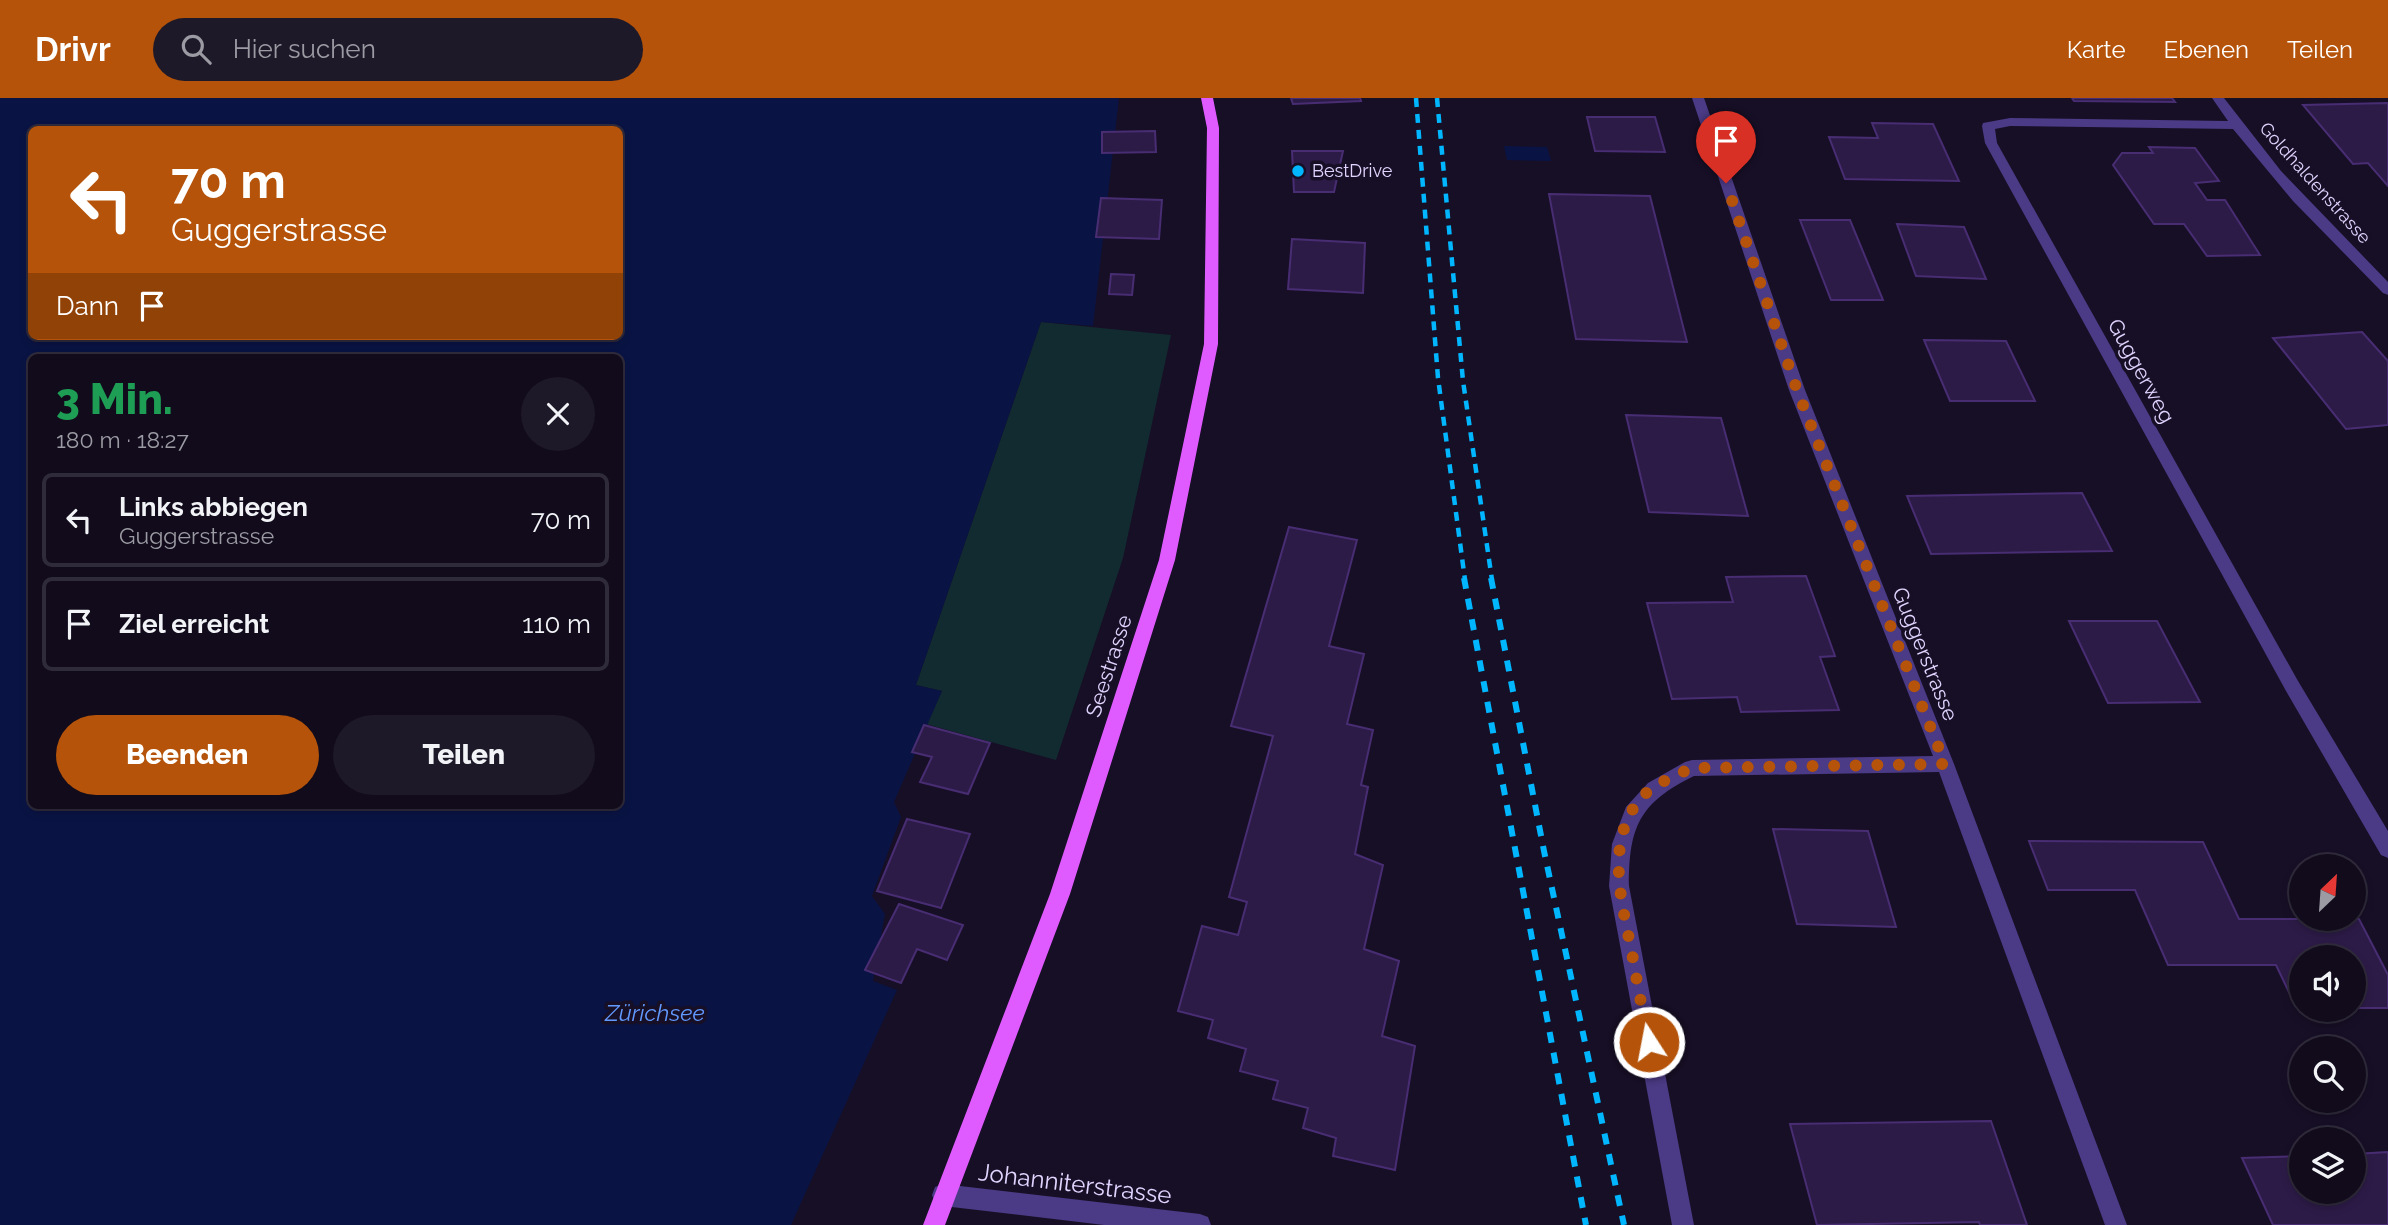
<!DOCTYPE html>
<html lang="de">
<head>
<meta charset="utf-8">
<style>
  :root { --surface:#110b1c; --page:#1e1929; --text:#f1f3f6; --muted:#9c9ba3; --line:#302b3b; --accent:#b45309 }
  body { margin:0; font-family:Raleway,sans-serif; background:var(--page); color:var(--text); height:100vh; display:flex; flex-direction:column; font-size:26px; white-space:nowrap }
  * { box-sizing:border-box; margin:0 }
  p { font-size:23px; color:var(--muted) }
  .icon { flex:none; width:38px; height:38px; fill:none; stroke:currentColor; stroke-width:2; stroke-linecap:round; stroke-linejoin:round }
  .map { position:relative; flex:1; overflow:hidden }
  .sheet { position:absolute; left:28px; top:256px; width:595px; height:455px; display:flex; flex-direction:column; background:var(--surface); border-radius:10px; box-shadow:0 4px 10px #0003,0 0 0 2px var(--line) }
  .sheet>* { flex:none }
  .banner { position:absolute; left:28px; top:28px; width:595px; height:214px; border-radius:10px; box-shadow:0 4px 10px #0003,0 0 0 2px var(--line); background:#b45309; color:#fff; overflow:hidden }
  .needle { width:46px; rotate:25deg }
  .fabs { position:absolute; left:2289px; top:756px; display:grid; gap:14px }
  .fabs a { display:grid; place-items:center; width:77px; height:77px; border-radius:50%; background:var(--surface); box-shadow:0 4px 10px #0003,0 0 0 2px var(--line); font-size:35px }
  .pin { position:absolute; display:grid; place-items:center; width:60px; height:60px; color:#fff; margin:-72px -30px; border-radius:50% 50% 50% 0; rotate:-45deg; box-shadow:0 0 7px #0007 }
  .pin .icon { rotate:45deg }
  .me { position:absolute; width:77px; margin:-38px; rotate:349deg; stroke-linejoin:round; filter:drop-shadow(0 0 5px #0008) }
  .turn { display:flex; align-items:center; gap:24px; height:147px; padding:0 28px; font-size:32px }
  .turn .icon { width:91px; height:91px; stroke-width:2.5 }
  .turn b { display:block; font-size:49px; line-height:60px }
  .then { display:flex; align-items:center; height:66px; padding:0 28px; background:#0003; gap:14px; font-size:26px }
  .round { display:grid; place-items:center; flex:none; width:74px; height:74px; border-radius:37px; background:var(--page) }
  .overview { display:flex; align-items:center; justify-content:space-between; height:119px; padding:0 28px }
  h1 { font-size:42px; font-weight:800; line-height:52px; color:#1e9e55 }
  .cta { display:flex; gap:14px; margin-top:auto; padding:14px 28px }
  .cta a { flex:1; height:80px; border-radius:42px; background:var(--accent); color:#fff; font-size:28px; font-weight:800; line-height:80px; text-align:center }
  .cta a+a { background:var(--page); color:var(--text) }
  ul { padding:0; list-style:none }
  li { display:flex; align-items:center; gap:21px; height:94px; margin:0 14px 10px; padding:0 14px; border:4px solid var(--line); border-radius:10px }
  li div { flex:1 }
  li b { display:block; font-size:26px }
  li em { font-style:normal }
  header { display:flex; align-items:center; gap:42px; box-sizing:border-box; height:98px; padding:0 35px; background:var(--accent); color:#fff }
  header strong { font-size:33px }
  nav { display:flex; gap:38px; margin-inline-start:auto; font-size:24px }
  .search { width:490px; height:63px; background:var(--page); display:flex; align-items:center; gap:18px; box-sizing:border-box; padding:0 24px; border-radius:38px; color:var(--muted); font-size:26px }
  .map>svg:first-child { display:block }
  .green { fill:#122b30 }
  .water { fill:#0a1444; fill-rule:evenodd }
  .building { fill:#2c1b47; stroke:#482d73; stroke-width:2 }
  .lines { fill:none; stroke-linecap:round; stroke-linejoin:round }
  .minor { fill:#4b3a85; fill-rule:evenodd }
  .primary { fill:#e05bff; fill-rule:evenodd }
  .rail-far1 { stroke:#00b6ff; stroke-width:4.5; stroke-dasharray:9 7; stroke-linecap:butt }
  .rail { stroke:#00b6ff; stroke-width:6; stroke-dasharray:11 10; stroke-linecap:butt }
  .route { stroke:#b45309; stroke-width:12; stroke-dasharray:0 21.6 }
  .poi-dot { fill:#00b6ff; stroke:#170f26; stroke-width:2.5 }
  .labels { text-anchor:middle; stroke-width:7; stroke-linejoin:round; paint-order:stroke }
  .far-poi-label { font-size:18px; fill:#e1d4ff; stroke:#170f26; text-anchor:start }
  .far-street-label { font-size:18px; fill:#e1d4ff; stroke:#170f26 }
  .street-label { font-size:21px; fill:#e1d4ff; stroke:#170f26 }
  .water-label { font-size:23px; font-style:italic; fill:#6299ff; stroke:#170f26 }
  .near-street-label { font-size:24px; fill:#e1d4ff; stroke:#170f26 }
</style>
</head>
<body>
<header>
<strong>Drivr</strong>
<div class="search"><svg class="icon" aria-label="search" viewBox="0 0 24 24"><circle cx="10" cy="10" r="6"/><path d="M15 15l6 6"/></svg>Hier suchen</div>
<nav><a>Karte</a><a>Ebenen</a><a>Teilen</a></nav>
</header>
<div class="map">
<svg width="2388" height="1127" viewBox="0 0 2388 1127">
  <rect width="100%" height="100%" fill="#170f26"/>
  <!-- green -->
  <path class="green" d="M1041,224L1171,237L1123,460L1056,662L926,626L942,593L916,587Z"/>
  <!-- water -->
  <g class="water">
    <path d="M0,0H1119L1093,228L1041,224L916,587L942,593L894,704L901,719L872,798L885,816L873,883L897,892L791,1127H0ZM32,32H620V238H32ZM32,259H620V707H32Z"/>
    <path d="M1504,48L1547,49L1551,63L1507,62Z"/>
  </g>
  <!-- building -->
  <g class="building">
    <path d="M1291,0H1360L1361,3L1293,6Z"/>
    <path d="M2072,0H2172L2175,4L2074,3Z"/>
    <path d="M2388,5V88L2368,65L2353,66L2303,7Z"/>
    <path d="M1587,19H1655L1665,54L1595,53Z"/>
    <path d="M1872,25L1933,26L1959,83L1845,81L1829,39L1878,40Z"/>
    <path d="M1155,33L1156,54L1102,55V34Z"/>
    <path d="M2149,49L2195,50L2219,83L2195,85L2207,102H2225L2260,157L2207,158L2184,126H2154L2113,67L2122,55H2153Z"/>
    <path d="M1292,53H1343L1334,94H1294Z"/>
    <path d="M1549,96L1650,98L1687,244L1576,241Z"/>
    <path d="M1101,100L1162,102L1159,141L1096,139Z"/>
    <path d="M1800,122H1850L1883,202H1831Z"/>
    <path d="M1897,126L1964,129L1986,181L1916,178Z"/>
    <path d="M1292,141L1365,145L1363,195L1288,191Z"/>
    <path d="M1111,176L1134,177L1132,197L1109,196Z"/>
    <path d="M2362,234L2388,263V327L2346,331L2273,240Z"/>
    <path d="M1924,242L2006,243L2035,303H1950Z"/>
    <path d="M1626,317L1721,320L1748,418L1649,414Z"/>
    <path d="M2082,395L2112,453L1931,456L1907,398Z"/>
    <path d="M1289,429L1357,442L1329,548L1364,556L1347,626L1373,632L1361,687L1368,689L1355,756L1383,767L1364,851L1399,863L1382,938L1415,948L1395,1072L1333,1058L1336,1040L1303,1030L1308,1010L1273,1001L1278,983L1240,973L1246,951L1208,940L1213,922L1178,913L1202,828L1238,837L1247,804L1229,799L1273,638L1231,628Z"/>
    <path d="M1806,478L1835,558L1820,559L1839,612L1741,614L1737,599L1672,601L1647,505L1733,504L1726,479Z"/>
    <path d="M2069,523H2157L2200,604L2108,605Z"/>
    <path d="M924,627L990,645L968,696L920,684L932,659L912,654Z"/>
    <path d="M907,721L970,736L941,810L877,793Z"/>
    <path d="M1773,731L1868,733L1896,829L1797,826Z"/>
    <path d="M2029,743L2203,744L2239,821H2359L2388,877V910H2354V859H2301V909H2296L2276,867H2168L2135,792H2048Z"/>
    <path d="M899,806L963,827L947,862L917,851L901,885L865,872Z"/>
    <path d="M1991,1023L2027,1127H1980L1979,1124L1817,1127L1790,1026Z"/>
    <path d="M2388,1054V1127H2273L2242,1060L2301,1058V1094H2354V1056Z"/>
  </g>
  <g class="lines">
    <!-- minor -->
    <g class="minor">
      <path d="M1692,0H1704L1805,292L1954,666L2127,1127H2105L1939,674L1694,678C1639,705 1629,729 1629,788L1694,1127H1672L1609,788L1612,746L1626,709L1648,685L1685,664L1692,662L1933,658L1789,292Z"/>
      <path d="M2212,0H2224L2281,73L2388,184V197L2383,195L2293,103L2233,31L2010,28L1995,31L1997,45L2298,583L2388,733V760L2381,757L2286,593L1985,45L1982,28L1983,25L2010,20L2228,23Z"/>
      <path d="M943,1086L1200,1116L1208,1119L1211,1127H1104L943,1108L935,1105L932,1097L935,1089Z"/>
    </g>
    <!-- primary -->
    <path class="primary" d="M1201,0H1213L1219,30L1218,246L1175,462L1070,796L945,1127H923L1050,796L1159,462L1204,246L1207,30Z"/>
    <!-- rail-far1 -->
    <g class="rail-far1">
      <path d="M1416,0L1438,280L1465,482"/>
      <path d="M1437,0L1463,283L1492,482"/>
    </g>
    <!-- rail -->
    <g class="rail">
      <path d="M1464,480L1586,1127"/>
      <path d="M1491,480L1544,753L1624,1127"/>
    </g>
  </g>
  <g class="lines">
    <!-- route -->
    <path class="route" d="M1649,944C1643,915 1637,885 1632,855C1622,806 1604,743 1641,700C1654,686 1674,678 1692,670L1945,666L1797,292L1726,85"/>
  </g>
  <!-- markers -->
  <circle class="poi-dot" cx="1298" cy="73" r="7"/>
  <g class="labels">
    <!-- far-poi labels -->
    <g class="far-poi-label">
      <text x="1312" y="79">BestDrive</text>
    </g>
    <!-- far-street labels -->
    <g class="far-street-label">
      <text transform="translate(2315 85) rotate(48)" y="6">Goldhaldenstrasse</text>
    </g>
    <!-- street labels -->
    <g class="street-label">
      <text transform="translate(2141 273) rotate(61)" y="7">Guggerweg</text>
      <text transform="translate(1925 556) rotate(68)" y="7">Guggerstrasse</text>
      <text transform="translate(1109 568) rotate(-72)" y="7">Seestrasse</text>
    </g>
    <!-- water labels -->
    <g class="water-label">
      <text x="655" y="923">Zürichsee</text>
    </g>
    <!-- near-street labels -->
    <g class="near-street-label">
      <text transform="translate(1075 1086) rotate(7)" y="8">Johanniterstrasse</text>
    </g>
  </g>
</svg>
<div class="fabs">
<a><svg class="needle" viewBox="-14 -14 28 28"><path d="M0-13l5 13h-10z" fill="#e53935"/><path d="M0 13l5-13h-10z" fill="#9c9ba3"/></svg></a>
<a><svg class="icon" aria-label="sound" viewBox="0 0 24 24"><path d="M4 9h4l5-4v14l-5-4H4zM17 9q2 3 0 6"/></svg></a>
<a><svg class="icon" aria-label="search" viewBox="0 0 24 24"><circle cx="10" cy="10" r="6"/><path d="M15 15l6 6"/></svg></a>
<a><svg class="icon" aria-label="layers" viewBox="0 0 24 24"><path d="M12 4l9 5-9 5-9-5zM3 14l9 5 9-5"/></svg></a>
</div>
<div class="pin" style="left:1726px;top:85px;background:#d93025"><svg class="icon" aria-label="arrive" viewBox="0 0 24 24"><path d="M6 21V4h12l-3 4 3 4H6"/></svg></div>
<svg class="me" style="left:1649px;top:944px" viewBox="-20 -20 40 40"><circle r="17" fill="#b45309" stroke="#fff" stroke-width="3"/><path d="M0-11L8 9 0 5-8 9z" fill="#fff"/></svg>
<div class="banner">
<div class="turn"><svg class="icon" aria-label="left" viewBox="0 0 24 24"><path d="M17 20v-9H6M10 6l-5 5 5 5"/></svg><div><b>70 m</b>Guggerstrasse</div></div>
<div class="then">Dann<svg class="icon" aria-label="arrive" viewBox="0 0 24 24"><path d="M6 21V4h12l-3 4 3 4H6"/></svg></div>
</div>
<section class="sheet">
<div class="overview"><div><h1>3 Min.</h1><p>180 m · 18:27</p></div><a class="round"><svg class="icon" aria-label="close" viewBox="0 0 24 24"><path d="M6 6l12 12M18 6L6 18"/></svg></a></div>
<ul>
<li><svg class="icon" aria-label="left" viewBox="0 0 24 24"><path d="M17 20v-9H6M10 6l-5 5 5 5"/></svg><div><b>Links abbiegen</b><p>Guggerstrasse</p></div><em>70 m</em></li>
<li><svg class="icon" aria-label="arrive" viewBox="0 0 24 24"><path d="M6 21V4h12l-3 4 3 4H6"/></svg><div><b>Ziel erreicht</b></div><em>110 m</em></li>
</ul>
<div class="cta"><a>Beenden</a><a>Teilen</a></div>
</section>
</div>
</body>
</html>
